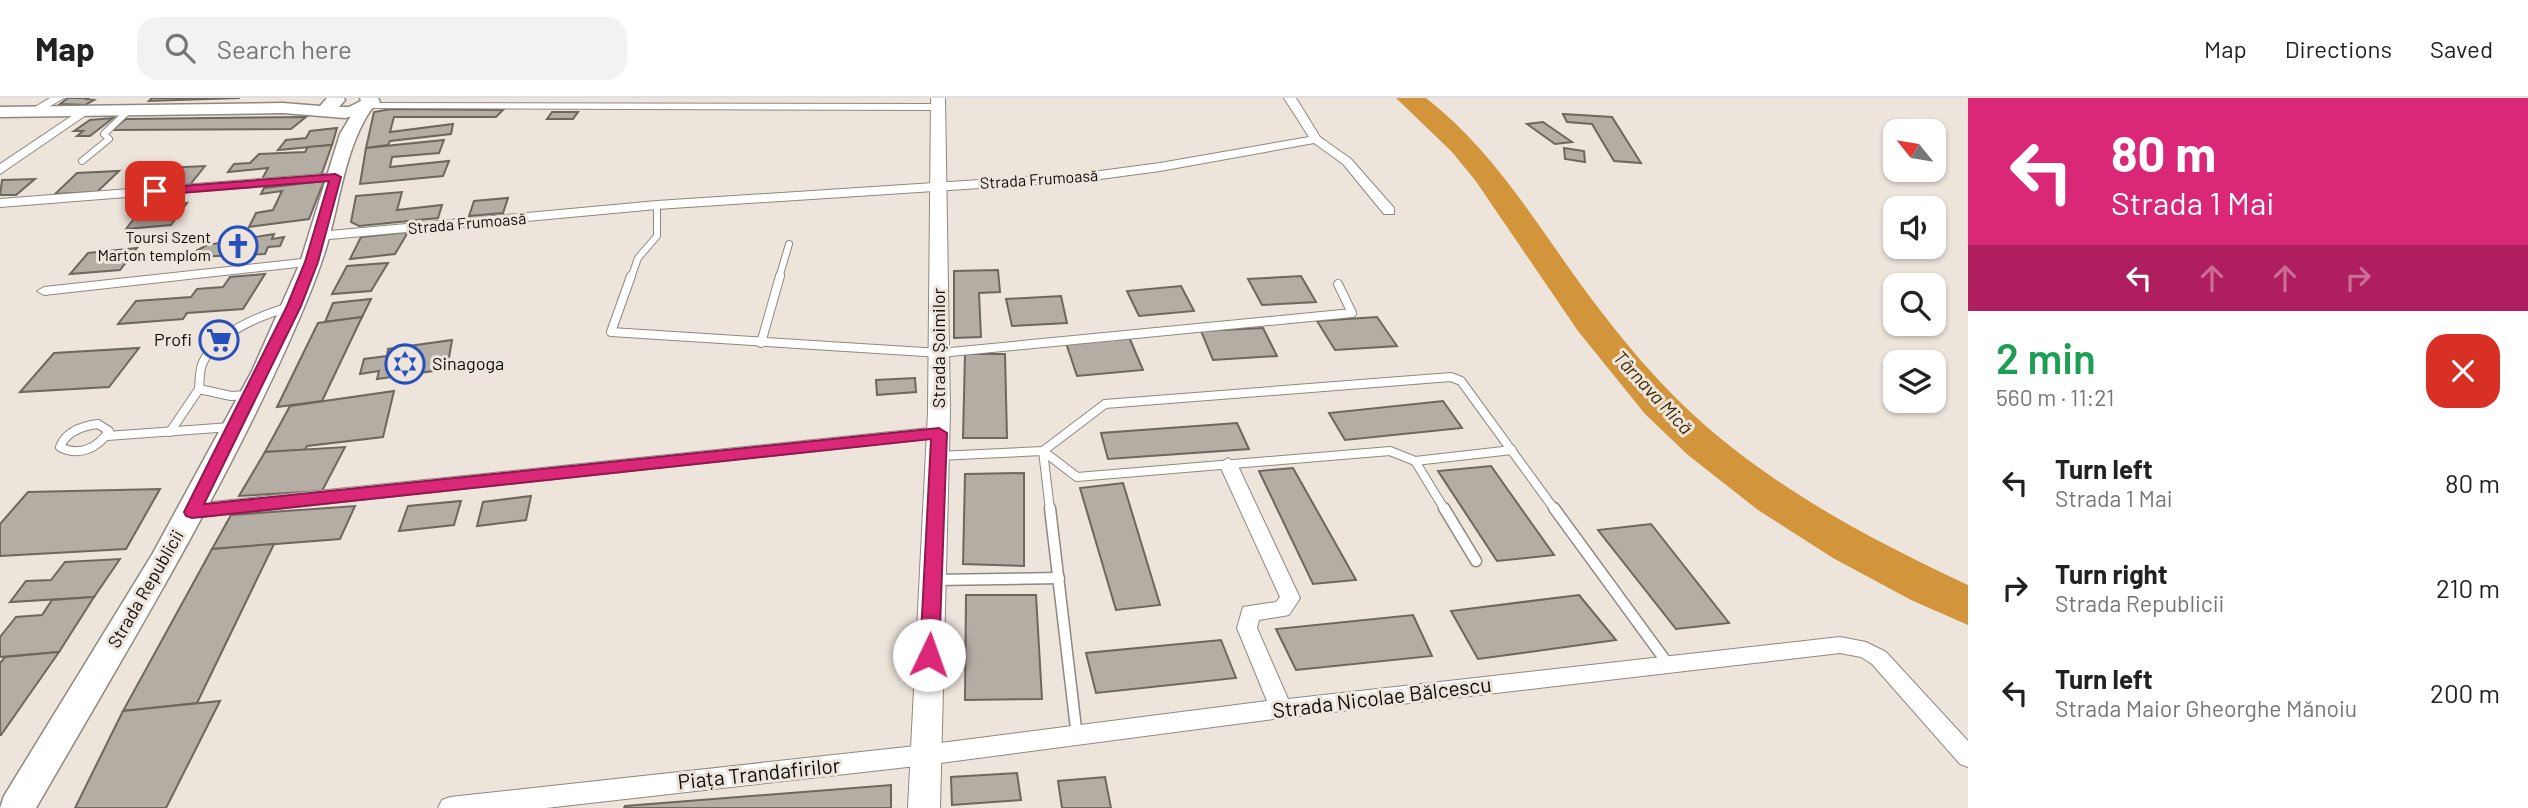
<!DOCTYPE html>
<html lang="en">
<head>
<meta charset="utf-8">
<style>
  :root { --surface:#fff; --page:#f2f2f2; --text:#222; --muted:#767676; --line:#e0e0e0 }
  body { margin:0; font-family:Barlow,sans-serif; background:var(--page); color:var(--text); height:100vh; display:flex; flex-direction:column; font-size:26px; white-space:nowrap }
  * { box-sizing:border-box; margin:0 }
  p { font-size:23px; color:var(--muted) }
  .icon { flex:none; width:38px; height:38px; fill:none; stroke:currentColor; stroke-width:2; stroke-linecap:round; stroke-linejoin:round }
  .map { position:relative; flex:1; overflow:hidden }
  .details { display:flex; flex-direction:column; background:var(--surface); width:560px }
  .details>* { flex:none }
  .hud { background:#db2777; color:#fff; overflow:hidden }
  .needle { width:46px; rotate:300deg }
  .tools { position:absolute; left:1883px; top:21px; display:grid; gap:14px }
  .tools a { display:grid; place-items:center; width:63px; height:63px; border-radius:14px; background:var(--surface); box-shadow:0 2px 5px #0004; font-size:35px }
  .pin { position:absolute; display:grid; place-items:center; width:60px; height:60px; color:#fff; margin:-30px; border-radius:14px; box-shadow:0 4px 10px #0006 }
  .me { position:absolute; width:77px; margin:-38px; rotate:3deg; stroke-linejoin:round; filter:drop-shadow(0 0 5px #0008) }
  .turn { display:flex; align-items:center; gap:24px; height:147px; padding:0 28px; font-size:32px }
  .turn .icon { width:91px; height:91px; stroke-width:2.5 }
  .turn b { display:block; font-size:49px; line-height:60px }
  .lanes { display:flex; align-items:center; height:66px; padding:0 28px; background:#0003; justify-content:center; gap:35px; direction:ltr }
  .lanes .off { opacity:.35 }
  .round { display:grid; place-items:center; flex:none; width:74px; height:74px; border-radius:21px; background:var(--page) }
  .overview { display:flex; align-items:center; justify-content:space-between; height:119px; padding:0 28px }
  h1 { font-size:42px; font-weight:600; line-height:52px; color:#1e9e55 }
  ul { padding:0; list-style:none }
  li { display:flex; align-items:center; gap:21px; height:105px; padding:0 28px }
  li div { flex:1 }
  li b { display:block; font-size:26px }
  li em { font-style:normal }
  header { display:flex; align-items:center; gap:42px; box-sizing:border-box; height:98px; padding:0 35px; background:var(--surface); border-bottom:2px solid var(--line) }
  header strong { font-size:33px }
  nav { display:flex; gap:38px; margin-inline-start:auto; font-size:24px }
  .search { width:490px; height:63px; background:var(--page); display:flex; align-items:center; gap:18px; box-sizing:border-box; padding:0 24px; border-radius:21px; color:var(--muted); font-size:26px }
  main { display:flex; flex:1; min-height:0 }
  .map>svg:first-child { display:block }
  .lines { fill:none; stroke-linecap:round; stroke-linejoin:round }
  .river { fill:#d3953b; fill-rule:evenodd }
  .building { fill:#b4ada4; stroke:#6e675f; stroke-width:2 }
  .service-far2-casing { stroke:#8f887f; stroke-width:8 }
  .service-far1-casing { stroke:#8f887f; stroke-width:10 }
  .service-casing { stroke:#8f887f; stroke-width:13 }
  .minor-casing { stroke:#8f887f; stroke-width:2 }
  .tertiary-casing { stroke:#8f887f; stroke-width:2 }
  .secondary-casing { stroke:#8f887f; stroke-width:3 }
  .primary-casing { stroke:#8f887f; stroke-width:3 }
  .service-far2 { stroke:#fff; stroke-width:6 }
  .service-far1 { stroke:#fff; stroke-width:8 }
  .service { stroke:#fff; stroke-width:10 }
  .minor { fill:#fff; fill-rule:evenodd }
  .tertiary { fill:#fff; fill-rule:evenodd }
  .secondary { fill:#fff; fill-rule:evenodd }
  .primary { fill:#fff; fill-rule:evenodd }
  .route { fill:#db2777; stroke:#8e194d; stroke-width:2 }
  .labels { text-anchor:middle; stroke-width:6; stroke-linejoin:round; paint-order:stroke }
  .far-street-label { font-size:16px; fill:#0d0b08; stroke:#ede5dc }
  .far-poi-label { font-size:16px; fill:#0d0b08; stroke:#ede5dc; text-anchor:end }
  .poi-label { font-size:18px; fill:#0d0b08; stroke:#ede5dc; text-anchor:end }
  .street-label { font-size:18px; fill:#0d0b08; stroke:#ede5dc }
  .water-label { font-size:19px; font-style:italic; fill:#412801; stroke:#ede5dc }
  .near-street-label { font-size:21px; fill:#0d0b08; stroke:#ede5dc }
</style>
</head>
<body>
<header>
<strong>Map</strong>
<div class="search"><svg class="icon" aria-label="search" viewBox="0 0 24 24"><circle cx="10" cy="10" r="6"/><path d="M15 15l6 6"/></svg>Search here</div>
<nav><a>Map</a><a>Directions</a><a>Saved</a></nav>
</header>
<main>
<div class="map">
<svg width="1968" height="710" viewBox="0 0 1968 710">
  <rect width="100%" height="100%" fill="#ede5dc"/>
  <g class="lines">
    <!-- river -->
    <path class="river" d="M1396,0H1426C1501,58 1545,142 1603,216C1627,247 1654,279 1683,307C1764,385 1867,440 1968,487V527L1911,502L1833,460L1758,412L1688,357L1645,316L1578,233L1475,82L1452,54Z"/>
  </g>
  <!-- building -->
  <g class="building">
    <path d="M68,0H89L87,1L94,2L85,7L60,6Z"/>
    <path d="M152,0H240L149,3Z"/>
    <path d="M391,11L503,12L496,19H394L390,34L453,26L451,36L390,43L388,47L366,50L374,14Z"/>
    <path d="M552,14H578L573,21H547Z"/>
    <path d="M1563,16L1612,19L1641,65L1614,63L1592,26L1567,24Z"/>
    <path d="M306,19L291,31L112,32L126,21Z"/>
    <path d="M113,20L90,38H77L83,33H74L90,22Z"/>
    <path d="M1543,24L1572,44L1555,46L1527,26Z"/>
    <path d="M337,30L332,47L278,52L286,42L306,40L310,33Z"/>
    <path d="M444,42L439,55L392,59L390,69L449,63L443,78L360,86L366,50Z"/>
    <path d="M332,47L322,75L316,78L261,83L268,70L228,74L234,66L250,65L259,56L305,54L308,49Z"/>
    <path d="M1564,50L1584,53L1585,64L1565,61Z"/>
    <path d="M205,68L189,88L144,90L163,70Z"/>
    <path d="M119,73L97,94L55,96L77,75Z"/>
    <path d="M35,81L16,97H0L2,82Z"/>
    <path d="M324,83L309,121L249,129L256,115L273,112L282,93L261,96L264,90Z"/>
    <path d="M402,94L397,112L442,107L438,120L359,128L351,124L356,98Z"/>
    <path d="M508,100L503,115L469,118L474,103Z"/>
    <path d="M187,105L171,127L126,131L143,109Z"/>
    <path d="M408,134L395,156L350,161L361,139Z"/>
    <path d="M274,136L272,141L284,139L280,148L268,149L265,156L193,159L192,155L207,147Z"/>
    <path d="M137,150L120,172L70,176L88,155Z"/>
    <path d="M388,165L371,193L332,196L347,168Z"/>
    <path d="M998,172L1000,194L979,195L981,239L954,240V173Z"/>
    <path d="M265,176L243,211L187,215L183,221L118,226L136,203L191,199L197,191L223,189L230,179Z"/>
    <path d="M1301,178L1316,204L1262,207L1248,181Z"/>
    <path d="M1181,188L1194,213L1139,218L1127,193Z"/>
    <path d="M1061,198L1067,225L1012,228L1006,201Z"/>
    <path d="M371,201L362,219L325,224L333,205Z"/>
    <path d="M362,219L322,303L277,309L318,225Z"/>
    <path d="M1377,219L1397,248L1335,252L1317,223Z"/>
    <path d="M1263,230L1277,258L1213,262L1201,233Z"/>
    <path d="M1129,239L1143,272L1077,278L1066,245Z"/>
    <path d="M452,242L447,271L377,281L379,273L360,276L364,261L387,258L388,251Z"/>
    <path d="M139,250L109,289L20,294L54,255Z"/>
    <path d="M965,256H1005L1007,340H963Z"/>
    <path d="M915,280L916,294L877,297L876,282Z"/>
    <path d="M394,293L383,339L307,348L305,352L265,354L290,308Z"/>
    <path d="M1443,303L1462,330L1345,342L1329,315Z"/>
    <path d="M1237,325L1249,351L1108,361L1101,335Z"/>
    <path d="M345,349L322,393L239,398L265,354Z"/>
    <path d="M1491,368L1554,457L1497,463L1438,373Z"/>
    <path d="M1293,370L1356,482L1313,486L1259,373Z"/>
    <path d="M1024,375V468L963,466L965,376Z"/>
    <path d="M1123,385L1160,507L1116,512L1080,390Z"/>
    <path d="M160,391L126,451L0,458V426L28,394Z"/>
    <path d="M531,398L526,422L477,428L483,404Z"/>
    <path d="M461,403L454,427L399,433L408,408Z"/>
    <path d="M355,408L340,441L212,451L231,417Z"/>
    <path d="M1651,426L1729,525L1676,531L1598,432Z"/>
    <path d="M274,446L197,605L123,613L212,451Z"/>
    <path d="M120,461L94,499L10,504L26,483L51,482L65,464Z"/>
    <path d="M966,497H1036L1042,601L965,602Z"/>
    <path d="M1579,497L1616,542L1478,561L1451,513Z"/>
    <path d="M94,499L59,554L0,559V539L16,519L42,517L52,502Z"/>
    <path d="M1413,517L1432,558L1296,572L1276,531Z"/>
    <path d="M1221,542L1236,580L1096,595L1086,555Z"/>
    <path d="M59,554L1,637H0V565L5,559Z"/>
    <path d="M220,603L166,710H75L123,613Z"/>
    <path d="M1017,675L1021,702L952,707L951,679Z"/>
    <path d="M1105,679L1111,710H1062L1058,683Z"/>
    <path d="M891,687V710H624L625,708Z"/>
  </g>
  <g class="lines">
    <!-- service-far2 casing -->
    <g class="service-far2-casing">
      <g id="service-far2">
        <path d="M82,63L109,41L104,36L129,12"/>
        <path d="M631,180L638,160L657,138V107"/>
        <path d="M779,180L789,146"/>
      </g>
    </g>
    <!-- service-far1 casing -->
    <g class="service-far1-casing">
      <g id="service-far1">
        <path d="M631,178L611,234L940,255L1352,215L1338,186"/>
        <path d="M761,245L780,178"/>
        <path d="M248,297L231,298L199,291C200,282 199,272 203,264C218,234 259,218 289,209"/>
        <path d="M98,326L109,333C98,350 79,359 60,349C66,333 82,328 98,326Z"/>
        <path d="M170,334L199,291"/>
        <path d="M107,338L231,329"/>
        <path d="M1043,353L1077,379L1390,353L1415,363L1445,412"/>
        <path d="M1043,353L1050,412"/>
        <path d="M938,358L1043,353L1105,306L1451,279L1461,283L1555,412"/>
        <path d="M1415,363L1512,352"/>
      </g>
    </g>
    <!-- service casing -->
    <g class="service-casing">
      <g id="service">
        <path d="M1050,410L1077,639"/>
        <path d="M1444,410L1476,463"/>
        <path d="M1554,410L1668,566"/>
        <path d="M934,482L1059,480"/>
      </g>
    </g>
    <!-- minor casing -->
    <g class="minor-casing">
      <g id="minor">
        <path d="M50,0H64L35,17L25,15Z"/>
        <path d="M1284,0H1296L1320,39L1351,61L1394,110V116H1384L1343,66L1314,45L1160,73L1085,83L657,111L319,142L312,138L319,134L657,103L1085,75L1160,65L1309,39Z"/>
        <path d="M365,5L937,6L943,9L937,12L369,10L365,9Z"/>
        <path d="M82,11L92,13L0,76V66Z"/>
        <path d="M336,75L342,79L340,82L0,109V101Z"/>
        <path d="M311,160L318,164L316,167L44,197L37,193L44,189Z"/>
        <path d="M939,329L948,335L945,339L192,420L185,418L183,413L185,408L192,406Z"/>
        <path d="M1228,360L1237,366L1300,500L1289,517L1259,522L1257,530L1288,601L1840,539L1866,544L1886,554L1968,643V669L1960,666L1872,566L1861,559L1840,555L1281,620L925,667L546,710H438L442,702L450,699L925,647L1267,603L1237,530L1243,509L1276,504L1280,499L1219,366Z"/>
      </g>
    </g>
    <!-- tertiary casing -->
    <g class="tertiary-casing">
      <path id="tertiary" d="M931,0H945L950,314L940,710H908L928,314Z"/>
    </g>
    <!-- secondary casing -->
    <g class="secondary-casing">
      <path id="secondary" d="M364,5L372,10C346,48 341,96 329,140C319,176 304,210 289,244C217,405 124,557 36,710H0L4,698L153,455L252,273L300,165L340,36L358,6Z"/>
    </g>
    <!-- primary casing -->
    <g class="primary-casing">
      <path id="primary" d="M327,0H344L345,2L339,9H349L361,3L360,0H378L380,4L368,14L345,20L283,15L0,19V9L283,5L320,8Z"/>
    </g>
    <!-- service-far2 -->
    <use href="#service-far2" class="service-far2"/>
    <!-- service-far1 -->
    <use href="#service-far1" class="service-far1"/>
    <!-- service -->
    <use href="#service" class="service"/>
    <!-- minor -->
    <use href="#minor" class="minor"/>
    <!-- tertiary -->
    <use href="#tertiary" class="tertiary"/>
    <!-- secondary -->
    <use href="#secondary" class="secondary"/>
    <!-- primary -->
    <use href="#primary" class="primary"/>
  </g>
  <!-- route -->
  <path class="route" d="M335,76L341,79L318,164L301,208L204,406L939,330L947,335L939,557L936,563L929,565L923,563L920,557L931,341L192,420L186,418L184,414L287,208L305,164L329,83L155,97L149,93L155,90Z"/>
  <!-- icons -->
  <defs>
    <g id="church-ring" transform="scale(2.0125)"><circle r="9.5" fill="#ede5dc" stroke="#2750be" stroke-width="1.5"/><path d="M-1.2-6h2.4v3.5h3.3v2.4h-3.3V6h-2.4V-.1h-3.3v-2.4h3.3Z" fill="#2750be"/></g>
    <g id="supermarket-ring" transform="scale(2.0125)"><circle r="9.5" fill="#ede5dc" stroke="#2750be" stroke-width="1.5"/><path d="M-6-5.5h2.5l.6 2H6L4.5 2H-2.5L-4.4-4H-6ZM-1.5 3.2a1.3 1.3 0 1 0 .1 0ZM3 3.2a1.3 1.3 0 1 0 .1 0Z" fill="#2750be"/></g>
    <g id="synagogue-ring" transform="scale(2.0125)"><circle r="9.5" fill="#ede5dc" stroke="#2750be" stroke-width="1.5"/><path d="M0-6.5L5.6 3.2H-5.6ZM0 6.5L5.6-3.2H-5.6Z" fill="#2750be"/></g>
  </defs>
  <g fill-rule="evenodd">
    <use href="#church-ring" x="238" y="148"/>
    <use href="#supermarket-ring" x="219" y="242"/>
    <use href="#synagogue-ring" x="405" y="266"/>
  </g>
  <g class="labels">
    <!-- far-street labels -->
    <g class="far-street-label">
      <text transform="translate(1039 81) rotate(-4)" y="6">Strada Frumoasă</text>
      <text transform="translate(467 125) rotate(-5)" y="6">Strada Frumoasă</text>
    </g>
    <!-- far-poi labels -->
    <g class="far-poi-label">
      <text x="211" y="145">Toursi Szent<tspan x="211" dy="18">Marton templom</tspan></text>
    </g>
    <!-- poi labels -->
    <g class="poi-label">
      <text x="192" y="248">Profi</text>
      <text x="432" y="272" text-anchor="start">Sinagoga</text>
    </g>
    <!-- street labels -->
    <g class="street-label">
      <text transform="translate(939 250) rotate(-90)" y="6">Strada Șoimilor</text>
      <text transform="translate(146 491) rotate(-60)" y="6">Strada Republicii</text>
    </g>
    <!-- water labels -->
    <g class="water-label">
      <text transform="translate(1653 294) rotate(47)" y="7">Târnava Mică</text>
    </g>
    <!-- near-street labels -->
    <g class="near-street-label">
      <text transform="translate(1382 600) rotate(-7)" y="7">Strada Nicolae Bălcescu</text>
      <text transform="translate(759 676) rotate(-6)" y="7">Piața Trandafirilor</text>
    </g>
  </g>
</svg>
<div class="tools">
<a><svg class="needle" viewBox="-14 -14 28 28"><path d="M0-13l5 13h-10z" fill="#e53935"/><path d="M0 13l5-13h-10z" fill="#767676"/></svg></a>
<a><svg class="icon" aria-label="sound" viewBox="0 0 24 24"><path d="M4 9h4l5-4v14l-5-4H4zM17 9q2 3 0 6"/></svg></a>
<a><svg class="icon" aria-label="search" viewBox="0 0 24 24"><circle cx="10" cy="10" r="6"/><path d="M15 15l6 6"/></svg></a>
<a><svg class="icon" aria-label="layers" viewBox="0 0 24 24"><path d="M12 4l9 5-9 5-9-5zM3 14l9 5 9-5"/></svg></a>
</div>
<div class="pin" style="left:155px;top:93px;background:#d93025"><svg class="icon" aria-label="arrive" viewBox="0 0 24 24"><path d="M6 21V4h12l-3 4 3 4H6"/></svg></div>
<svg class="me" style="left:929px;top:557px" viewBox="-20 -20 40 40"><circle r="19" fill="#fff"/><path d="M0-13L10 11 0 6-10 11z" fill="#db2777"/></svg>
</div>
<section class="details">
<div class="hud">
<div class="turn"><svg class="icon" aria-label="left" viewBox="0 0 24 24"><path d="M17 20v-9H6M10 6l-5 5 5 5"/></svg><div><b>80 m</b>Strada 1 Mai</div></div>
<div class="lanes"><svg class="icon" aria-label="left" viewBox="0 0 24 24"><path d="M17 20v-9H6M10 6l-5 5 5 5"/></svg><svg class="icon off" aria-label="ahead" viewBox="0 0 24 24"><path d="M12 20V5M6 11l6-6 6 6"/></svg><svg class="icon off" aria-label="ahead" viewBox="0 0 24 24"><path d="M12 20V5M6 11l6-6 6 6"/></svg><svg class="icon off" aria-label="right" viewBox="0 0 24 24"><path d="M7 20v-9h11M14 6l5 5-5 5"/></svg></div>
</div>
<div class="overview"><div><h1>2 min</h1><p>560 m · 11:21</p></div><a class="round" style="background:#d93025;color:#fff"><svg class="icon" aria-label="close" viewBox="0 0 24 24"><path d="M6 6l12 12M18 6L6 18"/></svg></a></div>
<ul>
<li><svg class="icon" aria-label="left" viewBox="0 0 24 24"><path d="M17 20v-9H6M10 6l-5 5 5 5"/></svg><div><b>Turn left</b><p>Strada 1 Mai</p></div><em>80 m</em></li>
<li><svg class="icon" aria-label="right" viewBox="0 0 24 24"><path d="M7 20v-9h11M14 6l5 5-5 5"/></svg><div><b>Turn right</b><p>Strada Republicii</p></div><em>210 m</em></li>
<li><svg class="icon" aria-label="left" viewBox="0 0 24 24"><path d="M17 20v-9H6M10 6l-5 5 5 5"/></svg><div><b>Turn left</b><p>Strada Maior Gheorghe Mănoiu</p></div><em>200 m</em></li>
</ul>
</section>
</main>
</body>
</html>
